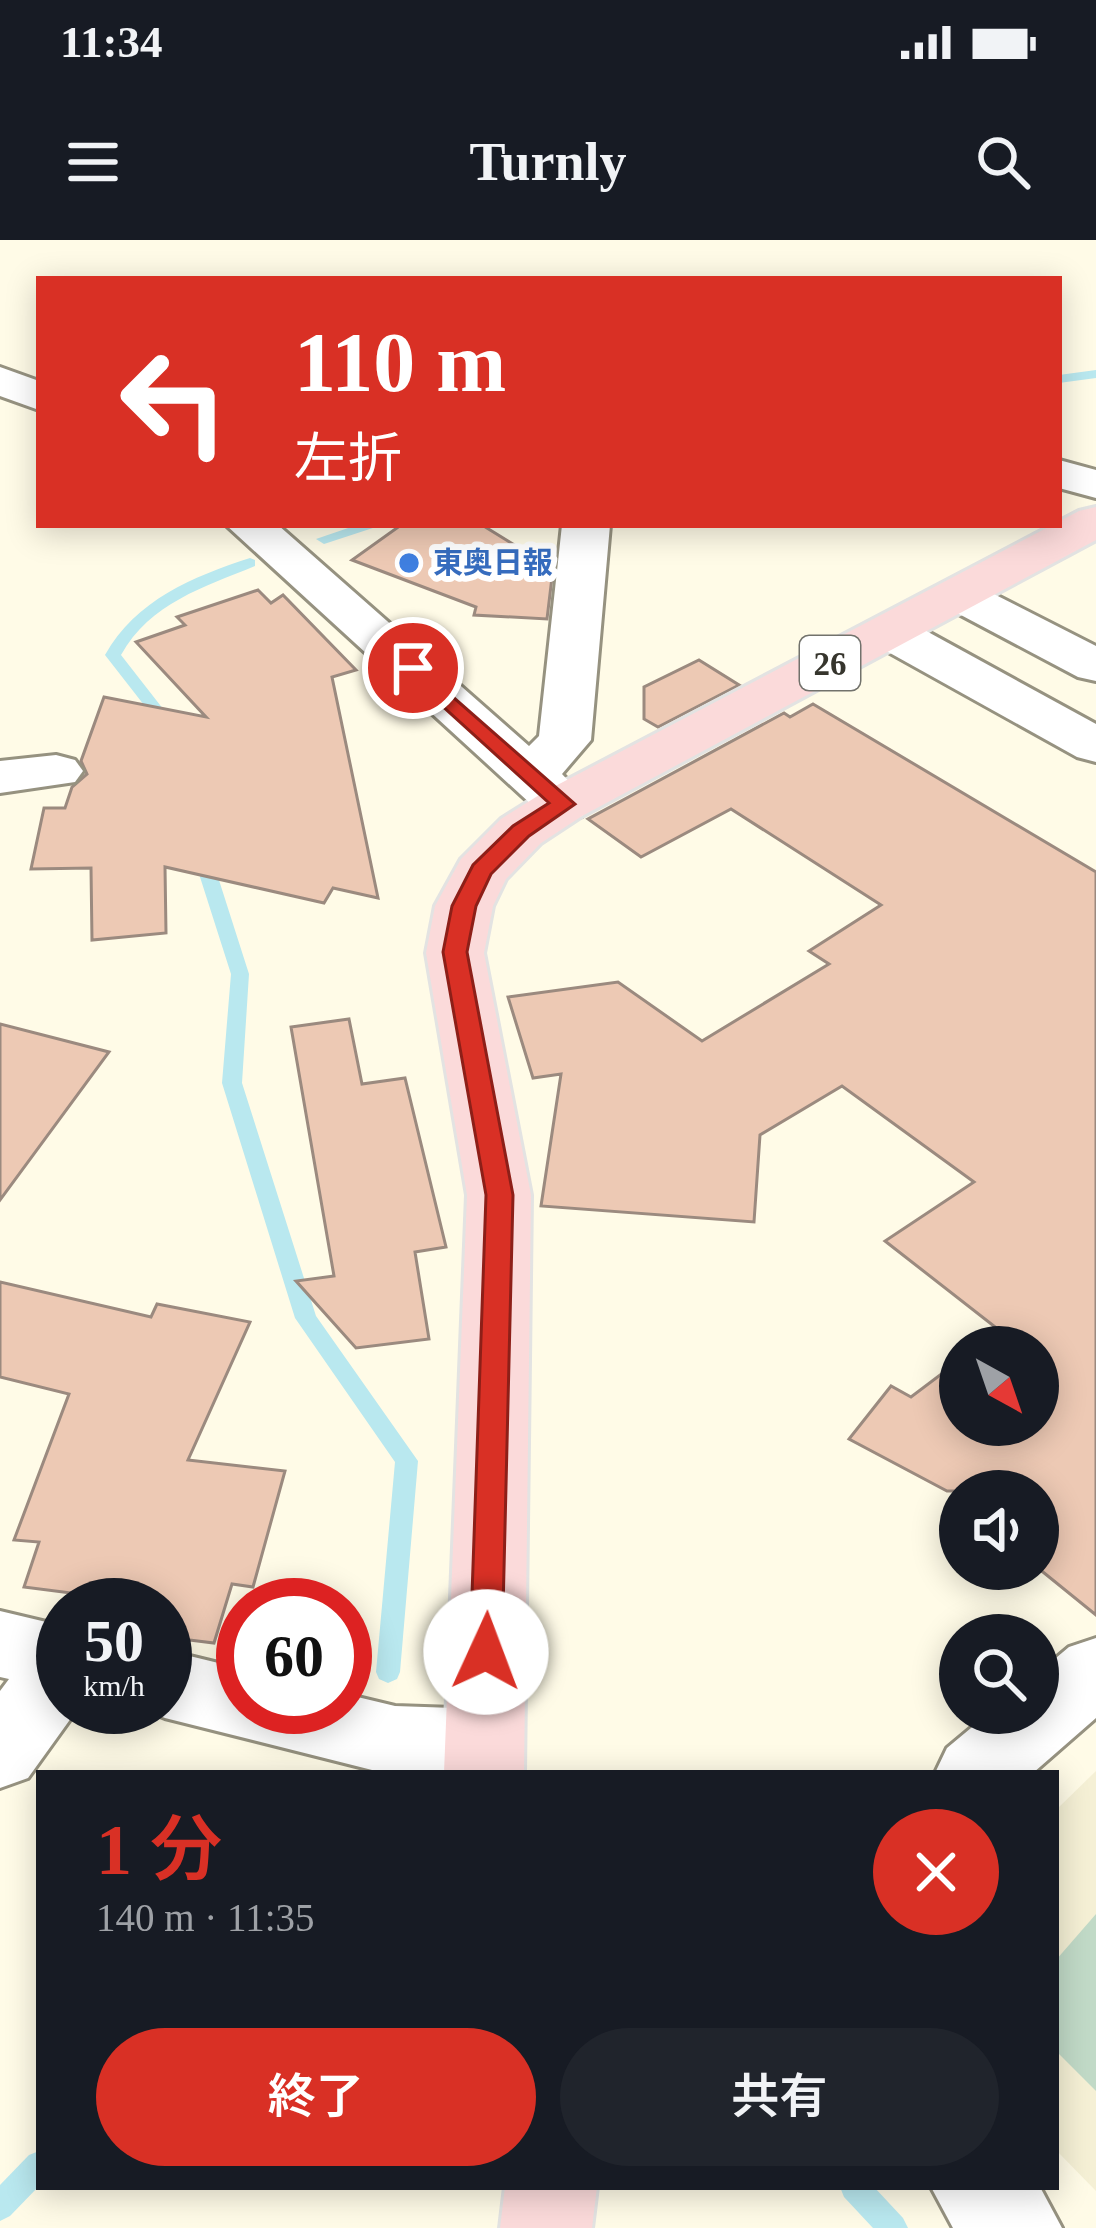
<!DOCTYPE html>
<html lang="ja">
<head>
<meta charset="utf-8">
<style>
  :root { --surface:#171b24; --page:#20242c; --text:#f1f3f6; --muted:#9ea1a6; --accent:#d93025 }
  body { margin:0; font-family:"Times New Roman","Noto Sans JP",serif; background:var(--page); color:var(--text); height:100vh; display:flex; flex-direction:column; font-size:45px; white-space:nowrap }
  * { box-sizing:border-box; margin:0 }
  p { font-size:39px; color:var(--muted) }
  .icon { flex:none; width:66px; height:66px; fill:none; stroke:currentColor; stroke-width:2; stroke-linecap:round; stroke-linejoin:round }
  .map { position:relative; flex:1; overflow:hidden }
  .details { position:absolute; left:36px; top:1530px; width:1023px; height:420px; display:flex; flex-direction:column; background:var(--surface); border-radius:0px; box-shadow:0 6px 30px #0003 }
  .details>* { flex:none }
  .top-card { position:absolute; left:36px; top:36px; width:1026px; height:252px; border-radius:0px; box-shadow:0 6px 30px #0003; background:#d93025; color:#fff; overflow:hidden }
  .needle { width:78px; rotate:140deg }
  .buttons { position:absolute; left:939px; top:1086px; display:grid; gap:24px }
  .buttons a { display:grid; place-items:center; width:120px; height:120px; border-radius:50%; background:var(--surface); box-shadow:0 6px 30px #0003; font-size:60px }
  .speed { position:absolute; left:36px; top:1338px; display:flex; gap:24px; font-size:60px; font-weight:700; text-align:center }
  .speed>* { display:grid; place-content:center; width:156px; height:156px; border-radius:50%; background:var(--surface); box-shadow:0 6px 30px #0003; line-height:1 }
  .speed small { font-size:30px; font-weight:400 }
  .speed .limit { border:18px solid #d22; background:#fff; color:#111 }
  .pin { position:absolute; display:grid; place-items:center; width:102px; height:102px; color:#fff; margin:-51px; border:6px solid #fff; border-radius:50%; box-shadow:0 3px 12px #0007 }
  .me { position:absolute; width:132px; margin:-66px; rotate:2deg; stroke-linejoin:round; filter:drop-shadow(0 0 9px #0008) }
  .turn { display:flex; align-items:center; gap:42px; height:252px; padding:0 60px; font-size:54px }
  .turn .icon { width:156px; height:156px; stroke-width:2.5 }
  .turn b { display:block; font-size:84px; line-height:102px }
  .round { display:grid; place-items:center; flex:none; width:126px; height:126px; border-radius:63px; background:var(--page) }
  .headline { display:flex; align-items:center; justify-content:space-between; height:204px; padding:0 60px }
  h1 { font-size:72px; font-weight:600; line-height:90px; color:var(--accent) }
  .button { display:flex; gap:24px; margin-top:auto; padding:24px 60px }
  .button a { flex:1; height:138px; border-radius:72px; background:var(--accent); color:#fff; font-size:48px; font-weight:600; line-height:138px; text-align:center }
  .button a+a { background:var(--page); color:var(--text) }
  .status { display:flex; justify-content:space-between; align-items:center; height:84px; padding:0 60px; background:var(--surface); direction:ltr }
  .status svg { height:33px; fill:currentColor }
  header { display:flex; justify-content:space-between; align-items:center; height:156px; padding:0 60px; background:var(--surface); font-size:54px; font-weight:600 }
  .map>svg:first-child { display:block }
  .built { fill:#f5f0d5 }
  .green { fill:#c1dac7 }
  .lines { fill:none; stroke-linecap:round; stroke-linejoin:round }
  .stream { fill:#b9e8ef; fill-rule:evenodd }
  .building { fill:#edc9b4; stroke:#9b8a7f; stroke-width:3 }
  .minor-casing { stroke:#969280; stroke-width:6 }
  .major-casing { stroke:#e3e3e2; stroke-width:6 }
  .minor { fill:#fff; fill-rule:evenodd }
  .major { fill:#fbdada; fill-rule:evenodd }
  .route { fill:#d93025; stroke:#8d1f18; stroke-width:3 }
  .shop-dot { fill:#3f7fe0; stroke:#fff; stroke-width:4.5 }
  .labels { text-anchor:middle; stroke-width:12; stroke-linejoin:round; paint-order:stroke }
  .far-shop-label { font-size:30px; font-weight:bold; fill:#366cbe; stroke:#fff; text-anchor:start }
  .shield { fill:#fff; stroke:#72726c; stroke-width:3 }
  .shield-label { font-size:33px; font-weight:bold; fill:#36352d }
</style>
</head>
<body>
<div class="status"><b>11:34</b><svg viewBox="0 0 49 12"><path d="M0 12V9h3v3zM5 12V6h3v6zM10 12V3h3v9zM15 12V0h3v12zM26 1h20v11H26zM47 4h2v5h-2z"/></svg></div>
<header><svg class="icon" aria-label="menu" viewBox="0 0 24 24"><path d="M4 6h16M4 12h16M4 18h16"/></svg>Turnly<svg class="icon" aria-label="search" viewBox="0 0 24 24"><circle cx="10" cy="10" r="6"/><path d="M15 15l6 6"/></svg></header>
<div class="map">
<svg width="1096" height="1988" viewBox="0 0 1096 1988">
  <rect width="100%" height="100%" fill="#fffbe7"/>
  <!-- built -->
  <path class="built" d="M1096,1531V1951L1056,1910V1570Z"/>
  <!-- green -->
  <path class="green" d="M1096,1674V1851L1056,1811V1720Z"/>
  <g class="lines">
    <!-- stream -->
    <g class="stream">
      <path d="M1096,130V138L1059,143V135Z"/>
      <path d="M357,285H382L324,304L316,299Z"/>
      <path d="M250,318L255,320V326C204,347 150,363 121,415L167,474L162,495H150L151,474L105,415C136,360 192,337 250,318Z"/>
      <path d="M201,606L210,612L249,734L242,843L316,1076L418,1221L400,1432L397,1439L388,1443L379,1439L376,1432L395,1222L295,1078L222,843L231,734L192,612Z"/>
      <path d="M39,1911V1946L10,1976L0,1981V1945L29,1915Z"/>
      <path d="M840,1947H874L903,1978L908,1988H873L844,1957Z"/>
    </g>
  </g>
  <!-- building -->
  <g class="building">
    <path d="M401,285H482L553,329L547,379L474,375L476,367L352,320Z"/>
    <path d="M258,350L271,363L283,355L356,430L332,437L378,658L333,648L324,663L165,627L166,693L92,700L91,628L31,629L44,568H65L72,547L87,534L81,521L104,457L206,477L136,402L185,385L177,377Z"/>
    <path d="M699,420L739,445L658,487L644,479V447Z"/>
    <path d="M813,464L1096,632V1375L1038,1328V1251H947L849,1199L891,1146L911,1157L960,1120V1185H1038V1107H977L999,1090L885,1001L974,942L842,846L760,895L754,982L541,966L561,834L533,838L508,757L618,742L702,801L829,724L809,711L881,665L731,569L641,617L588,579L784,473L790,477Z"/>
    <path d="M349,779L362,844L405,838L446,1007L415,1012L429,1099L356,1108L296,1041L334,1036L291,787Z"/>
    <path d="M0,784L109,812L0,960Z"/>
    <path d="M0,1042L151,1077L157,1064L250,1082L188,1220L285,1231L253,1347L232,1344L214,1403L165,1397V1365L24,1347L39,1302L14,1300L69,1154L0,1137Z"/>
  </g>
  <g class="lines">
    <!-- minor casing -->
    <g class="minor-casing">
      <g id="minor">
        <path d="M0,127L39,141V170L0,156Z"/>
        <path d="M1059,220L1096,230V258L1059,248Z"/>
        <path d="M226,285H278L529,506L539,496L562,285H610L591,500L562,534L590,564L582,576L563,581L544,576Z"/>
        <path d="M959,340L976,345L1096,406V441L1078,437L942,365L934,355L942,345Z"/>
        <path d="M890,377L908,381L1096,484V522L1077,517L872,403L865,392L872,381Z"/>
        <path d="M56,515L75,520L83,531L75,542L0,553V521Z"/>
        <path d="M0,1371L63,1386V1467H79L28,1538L0,1548V1451L9,1439L0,1437Z"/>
        <path d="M1096,1398V1478L1033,1533H935L947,1508L989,1473H1038V1433L1069,1407Z"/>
        <path d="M165,1410L243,1429V1467H345V1454L395,1466L483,1469L511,1479L523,1504L511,1529L499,1533H384L165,1478L137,1467H165Z"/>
        <path d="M931,1947H1040L1062,1988H953Z"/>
      </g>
    </g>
    <!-- major casing -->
    <g class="major-casing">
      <g id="major">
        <path d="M1096,267V300L582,576L541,603L506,639L493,666L484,713L531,955L524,1533H444L467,955L426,713L435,666L461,619L501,579L544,552L1079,271Z"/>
        <path d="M505,1947H597L592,1988H500Z"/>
      </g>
    </g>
    <!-- minor -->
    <use href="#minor" class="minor"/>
    <!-- major -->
    <use href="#major" class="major"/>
  </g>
  <!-- route -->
  <path class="route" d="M413,422L575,564L529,596L491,634L476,666L467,712L513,955L502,1412L497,1422L486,1426L474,1422L470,1412L486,955L443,712L452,666L473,625L513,586L549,563L406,433V424Z"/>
  <!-- markers -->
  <circle class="shop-dot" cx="409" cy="323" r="12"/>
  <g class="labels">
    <!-- far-shop labels -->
    <g class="far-shop-label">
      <text x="433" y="333">東奥日報</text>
    </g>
    <!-- shield labels -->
    <rect class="shield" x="800" y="396" width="60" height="54" rx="9"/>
    <g class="shield-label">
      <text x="830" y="435">26</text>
    </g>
  </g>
</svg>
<div class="buttons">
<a><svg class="needle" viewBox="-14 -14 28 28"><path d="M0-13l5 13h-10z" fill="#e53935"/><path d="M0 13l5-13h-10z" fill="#9ea1a6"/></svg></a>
<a><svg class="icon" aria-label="sound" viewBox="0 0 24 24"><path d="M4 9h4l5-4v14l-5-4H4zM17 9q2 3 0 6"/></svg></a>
<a><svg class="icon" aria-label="search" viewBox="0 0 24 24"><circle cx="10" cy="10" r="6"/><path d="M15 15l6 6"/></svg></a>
</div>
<div class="speed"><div>50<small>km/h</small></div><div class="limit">60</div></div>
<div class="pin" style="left:413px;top:428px;background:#d93025"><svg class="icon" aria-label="arrive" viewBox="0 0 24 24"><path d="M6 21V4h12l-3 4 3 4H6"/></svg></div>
<svg class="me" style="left:486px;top:1412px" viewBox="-20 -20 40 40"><circle r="19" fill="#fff"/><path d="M0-13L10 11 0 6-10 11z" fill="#d93025"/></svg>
<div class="top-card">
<div class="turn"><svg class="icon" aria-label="left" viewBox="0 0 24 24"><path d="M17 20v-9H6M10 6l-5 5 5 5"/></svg><div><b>110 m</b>左折</div></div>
</div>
<section class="details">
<div class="headline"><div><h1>1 分</h1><p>140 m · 11:35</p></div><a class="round" style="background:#d93025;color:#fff"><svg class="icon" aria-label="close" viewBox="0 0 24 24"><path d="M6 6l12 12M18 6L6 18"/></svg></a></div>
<div class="button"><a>終了</a><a>共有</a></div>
</section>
</div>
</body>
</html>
